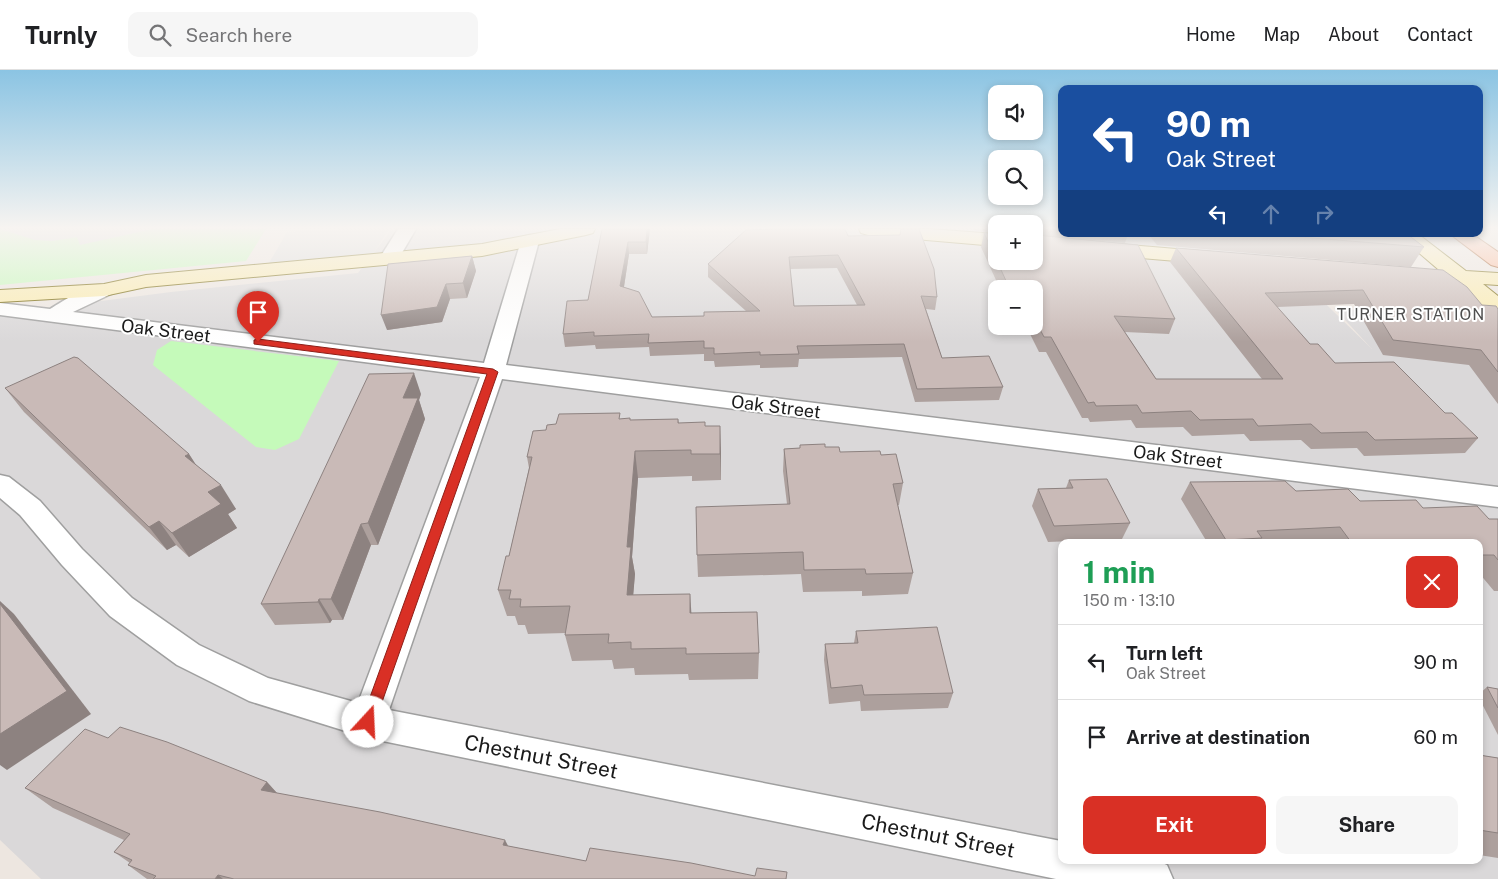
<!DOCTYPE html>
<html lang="en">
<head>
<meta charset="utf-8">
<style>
  :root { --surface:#fff; --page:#f6f6f6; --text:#202124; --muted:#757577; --line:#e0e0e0; --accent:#d93025 }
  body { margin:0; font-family:"Public Sans",sans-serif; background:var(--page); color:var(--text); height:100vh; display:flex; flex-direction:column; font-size:19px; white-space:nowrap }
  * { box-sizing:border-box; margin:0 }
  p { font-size:16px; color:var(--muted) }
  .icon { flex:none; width:28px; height:28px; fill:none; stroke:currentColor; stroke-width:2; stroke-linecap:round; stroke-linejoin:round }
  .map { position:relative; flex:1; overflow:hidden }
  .drawer { position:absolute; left:1058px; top:469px; width:425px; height:325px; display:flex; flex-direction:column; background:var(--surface); border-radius:10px; box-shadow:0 2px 8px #0003 }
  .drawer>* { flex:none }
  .guide { position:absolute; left:1058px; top:15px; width:425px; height:152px; border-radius:10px; box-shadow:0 2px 8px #0003; background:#1a4fa0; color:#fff; overflow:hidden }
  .controls { position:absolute; left:988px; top:15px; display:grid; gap:10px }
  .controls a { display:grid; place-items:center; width:55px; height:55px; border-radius:10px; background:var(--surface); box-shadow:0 2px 8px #0003; font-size:25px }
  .pin { position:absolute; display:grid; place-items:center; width:42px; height:42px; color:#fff; margin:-51px -21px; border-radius:50% 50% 50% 0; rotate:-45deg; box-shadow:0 0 5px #0007 }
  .pin .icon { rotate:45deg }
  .me { position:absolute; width:55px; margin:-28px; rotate:20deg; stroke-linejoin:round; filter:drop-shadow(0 0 4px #0008) }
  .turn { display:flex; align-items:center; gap:18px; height:105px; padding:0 25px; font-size:22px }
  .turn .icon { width:65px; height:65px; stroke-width:2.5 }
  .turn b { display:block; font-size:35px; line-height:42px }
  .lanes { display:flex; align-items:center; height:48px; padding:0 25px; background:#0003; justify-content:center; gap:25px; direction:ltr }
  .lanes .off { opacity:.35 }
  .round { display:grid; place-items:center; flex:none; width:52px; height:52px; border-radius:10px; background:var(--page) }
  .summary { display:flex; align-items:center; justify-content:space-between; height:85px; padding:0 25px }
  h1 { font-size:30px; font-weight:700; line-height:38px; color:#1e9e55 }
  .primary-button { display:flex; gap:10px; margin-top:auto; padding:10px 25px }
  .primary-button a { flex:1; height:58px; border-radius:10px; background:var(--accent); color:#fff; font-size:20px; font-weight:700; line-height:58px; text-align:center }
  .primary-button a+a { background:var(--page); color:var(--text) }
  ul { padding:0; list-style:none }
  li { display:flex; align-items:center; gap:15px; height:75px; padding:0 25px; border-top:1px solid var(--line) }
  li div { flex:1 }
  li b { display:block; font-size:19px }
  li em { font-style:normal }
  header { display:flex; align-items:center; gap:30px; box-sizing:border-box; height:70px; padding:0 25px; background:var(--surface); border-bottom:1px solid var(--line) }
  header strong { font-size:24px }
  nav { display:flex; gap:28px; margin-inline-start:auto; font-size:18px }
  .search { width:350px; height:45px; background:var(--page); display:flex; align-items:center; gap:12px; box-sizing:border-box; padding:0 18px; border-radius:10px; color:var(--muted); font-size:19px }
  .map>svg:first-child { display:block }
  .residential { fill:#dad8d9; fill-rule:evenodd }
  .park { fill:#c5faba }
  .parking { fill:#dbdbdb }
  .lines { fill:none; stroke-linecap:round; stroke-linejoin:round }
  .street-casing { stroke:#9f9f9f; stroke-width:3 }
  .secondary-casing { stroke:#736302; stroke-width:2 }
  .primary-casing { stroke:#933d00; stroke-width:2 }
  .street { fill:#fff; fill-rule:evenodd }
  .secondary { fill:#fbecb1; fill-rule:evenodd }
  .primary { fill:#feb695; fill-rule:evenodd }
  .wall { fill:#ada09d; fill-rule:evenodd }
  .shaded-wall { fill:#8d8280 }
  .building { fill:#c9bab7; stroke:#8d8280; fill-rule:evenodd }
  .route { fill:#d93025; stroke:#8d1f18 }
  .labels { text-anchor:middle; stroke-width:4; stroke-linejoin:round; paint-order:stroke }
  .far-neighbourhood-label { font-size:16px; letter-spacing:1px; fill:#4e4e4e; stroke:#fff }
  .street-label { font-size:18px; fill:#1b1b1b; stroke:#fff }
  .near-street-label { font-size:21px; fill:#1b1b1b; stroke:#fff }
</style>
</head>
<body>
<header>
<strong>Turnly</strong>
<div class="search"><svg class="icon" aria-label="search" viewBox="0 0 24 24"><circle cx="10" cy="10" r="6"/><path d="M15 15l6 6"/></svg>Search here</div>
<nav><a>Home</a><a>Map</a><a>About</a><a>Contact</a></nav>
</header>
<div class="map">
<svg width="1498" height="809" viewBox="0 0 1498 809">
  <rect width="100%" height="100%" fill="#ede6e0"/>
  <!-- residential -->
  <path class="residential" d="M392,159H996V191H1034L1061,159V164H1254L1372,279L1334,238L1498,253V809H41L0,770V244L171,222L358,203ZM996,219H1034V256H996ZM1061,472H1479V790H1061Z"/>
  <!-- park -->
  <g class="park">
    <path d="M0,159H266L246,191L0,215Z"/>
    <path d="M171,271L339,291L299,369L275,380L256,377L153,295L157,280Z"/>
  </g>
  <!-- parking -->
  <g class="parking">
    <path d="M0,159H152L80,175L77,167L52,171L35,170Z"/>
    <path d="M349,159H389L373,184L269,193L287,162Z"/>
  </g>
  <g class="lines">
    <!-- street casing -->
    <g class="street-casing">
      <g id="street">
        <path d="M398,159H416L396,193H382L379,189Z"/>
        <path d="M530,165L537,167L539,171L506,295L1498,417V437L502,309L389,640L1061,771V790H1155L1167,795L1173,809H1056L368,668L249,631L177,595L110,546L62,495L20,445L0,428V405L9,407L40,431L82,479L132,528L199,575L268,608L358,633L480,307L0,245V233L50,239C66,229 92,211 111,216L114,220L111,224L73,242L484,293L521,171L523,167Z"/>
      </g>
    </g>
    <!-- secondary casing -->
    <g class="secondary-casing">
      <g id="secondary">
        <path d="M560,159H595L593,163L586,165L482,186L146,217L104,226L0,232V220L104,214L146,205L482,174Z"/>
        <path d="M859,159H930L996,164V176L868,165L861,163Z"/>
        <path d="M1397,164H1418L1466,201L1498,203V215L1483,214L1498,226V244L1490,242L1455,213L1409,209L1406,205L1409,201L1439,200Z"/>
        <path d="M1034,167L1212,182L1219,184L1222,188L1219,192L1212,194L1034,179Z"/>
      </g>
    </g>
    <!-- primary casing -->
    <g class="primary-casing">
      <path id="primary" d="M1450,164H1472L1498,182V197L1491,195Z"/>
    </g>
    <!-- street -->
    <use href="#street" class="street"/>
    <!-- secondary -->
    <use href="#secondary" class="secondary"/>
    <!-- primary -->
    <use href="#primary" class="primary"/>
  </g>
  <!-- wall -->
  <g class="wall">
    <path d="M602,159H650L647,184H629L624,217L652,247L704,246L746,241L708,207V194L848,166L937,227L935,240L926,239L942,288L1003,317L999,330L915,332L902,287L799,289L798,297L760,298V295L715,297L714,291H704V284L650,286L649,277L596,279L595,275L565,277L563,264L588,230ZM837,198L857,235L794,236L790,199Z"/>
    <path d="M973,159H996V163L974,160Z"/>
    <path d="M1034,159H1061V164H1128L1125,173L1057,167L1175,249L1169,264L1125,262L1156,309H1262L1170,192L1176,178L1498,239V334L1469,295L1383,285L1354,234L1277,237L1310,274L1335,293L1445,343L1478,368L1465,383L1364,386L1357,378L1311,379L1301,370L1250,371L1244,364L1192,366L1183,357L1136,358L1131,350L1090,352L1088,348H1082L1046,282H1039L1026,256H1034V219H1000L981,177L984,163H996V191H1034Z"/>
    <path d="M1148,164H1407L1424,177L1411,197L1157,175Z"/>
    <path d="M472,186L476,201L467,228L450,229L442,252L387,260Z"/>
    <path d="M5,318L189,384L195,394L236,439L228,444L237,458L189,487L176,475L167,480L24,342Z"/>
    <path d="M421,324L419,330L425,349L378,475H371L343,550H332L330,553L275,555L261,534Z"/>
    <path d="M621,349L630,350L678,349L679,353L705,356L721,382V410L692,411V406L638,408L632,487L635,504L633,525L692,543L759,583L758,609L689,610L688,604L635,605L634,598L614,599L612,590L572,591L565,565L566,563L528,564L525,555H518L515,546H507L498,520L509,486L529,398L527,387Z"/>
    <path d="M800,375L825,377L840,382L881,385L903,413L899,435H898L913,503L908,524L862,526V521L803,522L801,504L698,507L697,485L787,434L783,401L784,379L800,378Z"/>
    <path d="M1069,410L1130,453L1122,469L1048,472L1032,436L1038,419L1066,418Z"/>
    <path d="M1190,412L1296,421L1360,431L1423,438L1489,449H1498V521H1494L1479,503V472H1207L1181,429Z"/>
    <path d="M856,561L953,623L948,638L861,641L860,631L829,634L824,590L825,574L854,573Z"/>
    <path d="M1487,617L1498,619V665L1479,628V624Z"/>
    <path d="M108,668L267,712L277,723L508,776L586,791L786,809H147L128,795L130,793L114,782L124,770L53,738L25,718Z"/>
    <path d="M1479,685L1498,688V788L1479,785Z"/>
  </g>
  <!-- shaded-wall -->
  <g class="shaded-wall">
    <path d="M647,159H650L647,184L646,172Z"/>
    <path d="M628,172L629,184L622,229L620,216Z"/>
    <path d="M472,186L476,201L467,228L463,213Z"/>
    <path d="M446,214L450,229L442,252L387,260L381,245Z"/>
    <path d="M414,303L421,324L419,330L425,349L378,475L368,453L403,328Z"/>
    <path d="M720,356L721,382V410L720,384Z"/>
    <path d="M635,381L638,408L632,487L635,504L631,552L627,525V477Z"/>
    <path d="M189,384L204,407L185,386Z"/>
    <path d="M221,415L236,439L228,444L237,458L189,487L172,463L208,422Z"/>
    <path d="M159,451L176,475L167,480L149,457Z"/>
    <path d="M361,454L371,475L343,550L331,529Z"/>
    <path d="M690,524L692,551L690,543Z"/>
    <path d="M319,529L332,550L330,553L318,532Z"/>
    <path d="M0,531L14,544L91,644L7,700L0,695Z"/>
    <path d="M267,712L285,732L261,720Z"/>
    <path d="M505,770L515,789L503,775Z"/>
    <path d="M218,805L223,809H215Z"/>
  </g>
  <!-- building -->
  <g class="building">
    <path d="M602,159H647L646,172H628L620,216L639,222L652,247L704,246V242L760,241L708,194L746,160L777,159H845L848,166L900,165L901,159H919L934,199L937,227L921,226L942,288L989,286L1003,317L917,319L904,274L797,276L799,284L760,285V282L714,284V278H704V271L648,273L649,264L594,266V262L563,264L567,231L588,230ZM838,185L865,235L794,236L789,187Z"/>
    <path d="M1034,159H1037L1036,165L1138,175L1175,249L1114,246L1156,309H1283L1176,178L1443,200L1467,217L1482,235L1496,236L1498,239V302L1481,280L1393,270L1363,220L1265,223L1310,274H1318L1335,293L1394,292L1445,343H1452L1478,368L1375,370L1367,362L1321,363L1311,354L1258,356L1253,349L1200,350L1191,341L1142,343L1137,335L1096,336L1094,332L1088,333L1051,267H1044L1034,248V219H1019L1016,213H1007L997,191H1034Z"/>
    <path d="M984,163H996V189Z"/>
    <path d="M1262,164H1407L1424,177Z"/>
    <path d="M472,186L463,213L446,214L437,237L381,245L388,194Z"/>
    <path d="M74,287L78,288L189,384L185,386L221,415L208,422L221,434L172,463L159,451L149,457L5,318Z"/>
    <path d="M414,303L403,328H418L368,453L361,454L331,529H319L318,532L261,534L369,304Z"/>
    <path d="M620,343L619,349L630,348V350L678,349V353L705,352V356H720V384H691V380L635,381L627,477H631L627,525L690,524V543L757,542L759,583L686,584V578L631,579V572L608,573L609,564L565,565L570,536L520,537L521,529H509L511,520H498L506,486H509L532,387H527L533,361L546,360L547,355L556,354L559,344Z"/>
    <path d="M825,374V377H839L840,382L880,381L881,385L896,384L903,413L893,414L913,503L866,504L865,499L804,500L803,482L697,485L696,437L790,434L784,379L800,378V375Z"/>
    <path d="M1107,409L1130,453L1054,456L1038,419L1073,418L1069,410Z"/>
    <path d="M1285,411L1296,421L1348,419L1360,431L1416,430L1423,438L1477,436L1489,449H1498V490L1494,485H1479V472H1409L1408,471L1351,472L1340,457L1257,461L1262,468L1226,470L1190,412Z"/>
    <path d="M0,534L67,621L0,664Z"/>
    <path d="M937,557L953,623L864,625L862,615L831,618L825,574L858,573L856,561Z"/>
    <path d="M1487,617L1498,619V638Z"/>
    <path d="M120,657L167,672L267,712L261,720L380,742L505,770L503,775L586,791L590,778L691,793L755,806L757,798L787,802L786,809H234L218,805L215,809H153L156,806L128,795L132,790L114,782L130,764L25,718L85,659L108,668Z"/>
    <path d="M1479,685L1498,688V763L1479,760Z"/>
  </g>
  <!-- sky -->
  <linearGradient id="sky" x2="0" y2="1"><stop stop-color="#8bc4e3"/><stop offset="0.58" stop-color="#f7f4f1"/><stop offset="1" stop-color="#f7f4f1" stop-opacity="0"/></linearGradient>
  <rect width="1498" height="272" fill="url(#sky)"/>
  <!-- route -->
  <path class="route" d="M258,269L493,299L498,302L375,652L373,657L368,659L363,657L361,652L487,304L254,274V270Z"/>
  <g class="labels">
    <!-- far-neighbourhood labels -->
    <g class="far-neighbourhood-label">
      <text x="1411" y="250">TURNER STATION</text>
    </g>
    <!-- street labels -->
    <g class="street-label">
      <text transform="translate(166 261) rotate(7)" y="6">Oak Street</text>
      <text transform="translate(776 337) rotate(7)" y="6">Oak Street</text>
      <text transform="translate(1178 387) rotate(7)" y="6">Oak Street</text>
    </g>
    <!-- near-street labels -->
    <g class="near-street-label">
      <text transform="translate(541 687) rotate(11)" y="7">Chestnut Street</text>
      <text transform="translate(938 766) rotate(11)" y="7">Chestnut Street</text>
    </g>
  </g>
</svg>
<div class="controls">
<a><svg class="icon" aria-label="sound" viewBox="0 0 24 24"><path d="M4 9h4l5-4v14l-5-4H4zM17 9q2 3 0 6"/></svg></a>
<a><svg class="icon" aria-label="search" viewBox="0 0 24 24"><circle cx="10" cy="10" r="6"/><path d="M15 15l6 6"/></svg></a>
<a>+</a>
<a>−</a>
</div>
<div class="pin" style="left:258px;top:272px;background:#d93025"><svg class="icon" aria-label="arrive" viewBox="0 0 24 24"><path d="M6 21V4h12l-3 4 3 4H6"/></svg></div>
<svg class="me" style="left:368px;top:652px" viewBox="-20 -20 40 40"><circle r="19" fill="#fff"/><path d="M0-13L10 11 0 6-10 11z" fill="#d93025"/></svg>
<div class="guide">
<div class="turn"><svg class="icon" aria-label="left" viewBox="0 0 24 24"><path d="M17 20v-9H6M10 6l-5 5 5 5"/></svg><div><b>90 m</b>Oak Street</div></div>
<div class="lanes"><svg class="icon" aria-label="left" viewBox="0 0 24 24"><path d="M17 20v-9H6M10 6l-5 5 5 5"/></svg><svg class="icon off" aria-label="ahead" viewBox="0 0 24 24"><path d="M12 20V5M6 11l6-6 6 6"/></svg><svg class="icon off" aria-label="right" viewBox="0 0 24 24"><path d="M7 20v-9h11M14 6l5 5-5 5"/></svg></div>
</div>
<section class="drawer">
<div class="summary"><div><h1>1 min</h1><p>150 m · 13:10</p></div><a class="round" style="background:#d93025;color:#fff"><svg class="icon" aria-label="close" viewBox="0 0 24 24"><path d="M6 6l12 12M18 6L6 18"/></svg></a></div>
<ul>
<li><svg class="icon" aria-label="left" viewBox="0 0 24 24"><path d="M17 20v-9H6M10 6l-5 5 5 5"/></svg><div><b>Turn left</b><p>Oak Street</p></div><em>90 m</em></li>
<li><svg class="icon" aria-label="arrive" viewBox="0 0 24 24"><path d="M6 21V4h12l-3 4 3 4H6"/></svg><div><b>Arrive at destination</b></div><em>60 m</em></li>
</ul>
<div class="primary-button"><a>Exit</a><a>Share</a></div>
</section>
</div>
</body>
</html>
